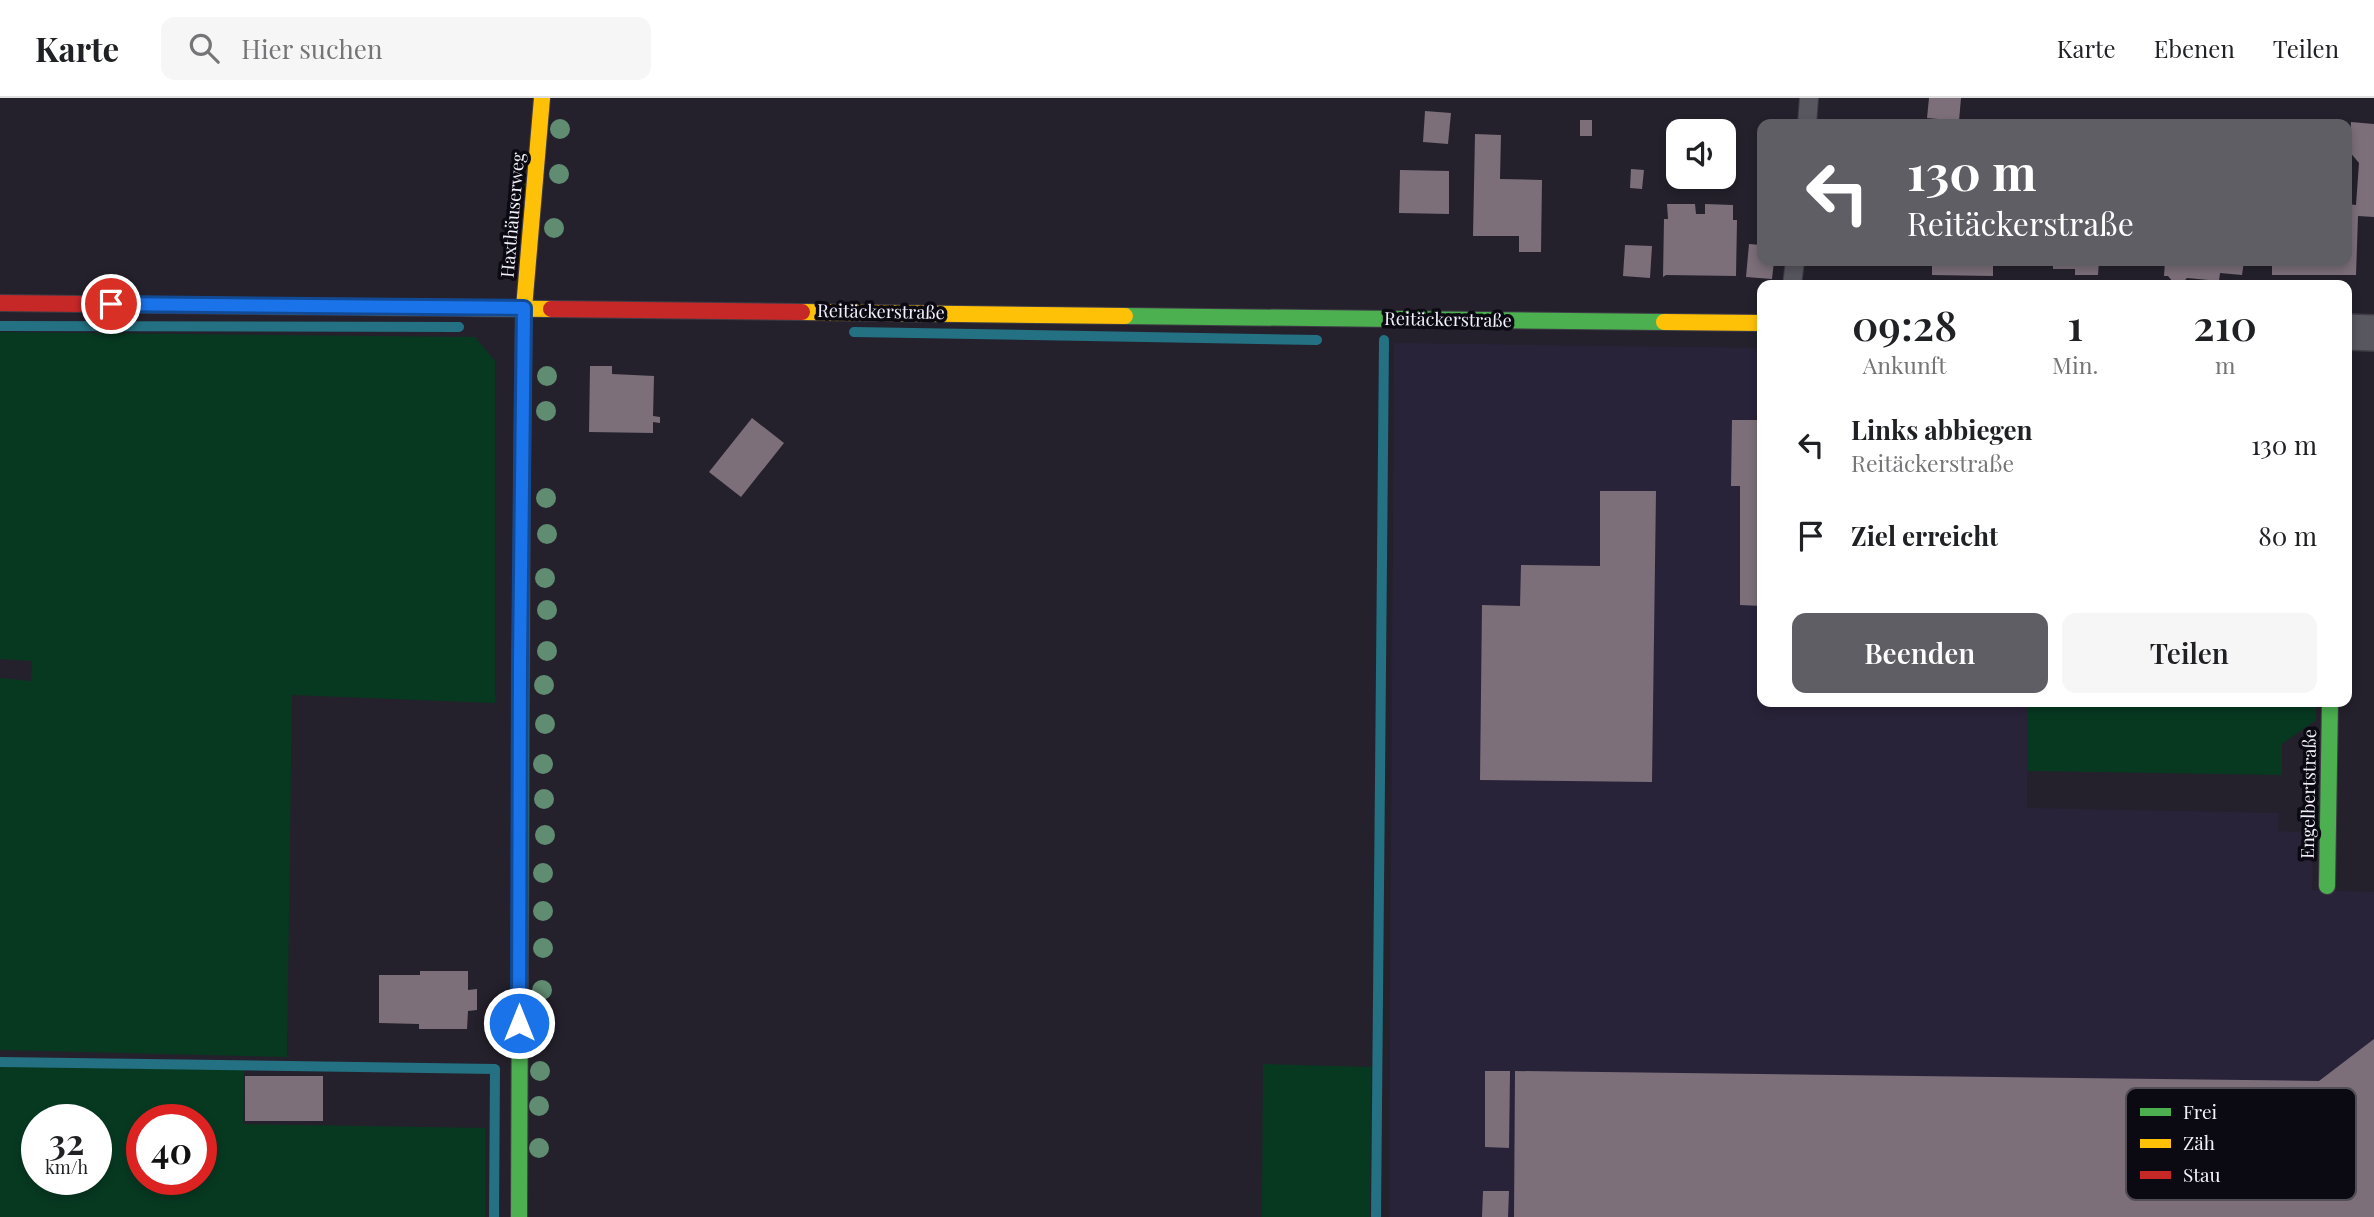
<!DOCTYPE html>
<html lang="de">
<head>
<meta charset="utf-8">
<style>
  :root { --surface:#fff; --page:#f6f6f6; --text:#202124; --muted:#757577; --line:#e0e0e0; --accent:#5f5e65 }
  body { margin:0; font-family:"Playfair Display",serif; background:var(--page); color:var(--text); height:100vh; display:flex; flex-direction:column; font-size:26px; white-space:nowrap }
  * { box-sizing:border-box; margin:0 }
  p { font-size:23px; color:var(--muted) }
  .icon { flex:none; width:38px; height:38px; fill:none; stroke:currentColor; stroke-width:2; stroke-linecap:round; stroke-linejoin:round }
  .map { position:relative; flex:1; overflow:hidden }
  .panel { position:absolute; left:1757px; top:182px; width:595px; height:427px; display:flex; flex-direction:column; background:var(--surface); border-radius:14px; box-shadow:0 4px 10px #0003 }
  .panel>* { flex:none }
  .guide { position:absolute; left:1757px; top:21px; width:595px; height:147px; border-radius:14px; box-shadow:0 4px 10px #0003; background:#5f5e65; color:#fff; overflow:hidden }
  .controls { position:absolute; left:1666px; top:21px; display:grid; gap:14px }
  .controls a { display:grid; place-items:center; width:70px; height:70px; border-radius:14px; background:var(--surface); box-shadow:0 4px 10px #0003; font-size:35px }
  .speed { position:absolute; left:21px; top:1006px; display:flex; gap:14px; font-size:35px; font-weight:700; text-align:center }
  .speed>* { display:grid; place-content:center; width:91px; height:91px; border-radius:50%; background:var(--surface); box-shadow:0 4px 10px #0003; line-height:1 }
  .speed small { font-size:18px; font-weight:400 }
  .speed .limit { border:10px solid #d22; background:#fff; color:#111 }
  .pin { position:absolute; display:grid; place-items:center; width:60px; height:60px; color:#fff; margin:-30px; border:4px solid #fff; border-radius:50%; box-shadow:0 2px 7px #0007 }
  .me { position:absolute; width:77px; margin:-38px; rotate:0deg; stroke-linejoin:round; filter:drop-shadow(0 0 5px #0008) }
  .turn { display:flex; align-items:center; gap:24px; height:147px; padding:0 35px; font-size:32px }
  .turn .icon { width:91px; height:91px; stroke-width:2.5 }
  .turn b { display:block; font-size:49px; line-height:60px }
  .eta { display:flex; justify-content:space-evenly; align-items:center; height:119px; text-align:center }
  .eta b { font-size:42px; font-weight:600; line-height:49px }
  .primary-button { display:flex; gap:14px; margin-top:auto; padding:14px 35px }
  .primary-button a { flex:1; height:80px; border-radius:14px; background:var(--accent); color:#fff; font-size:28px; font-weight:600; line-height:80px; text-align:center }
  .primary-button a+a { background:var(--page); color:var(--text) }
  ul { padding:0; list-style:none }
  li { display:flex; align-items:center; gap:21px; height:91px; padding:0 35px }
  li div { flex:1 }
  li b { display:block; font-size:26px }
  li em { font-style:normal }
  header { display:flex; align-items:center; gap:42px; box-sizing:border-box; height:98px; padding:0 35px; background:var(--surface); border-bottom:2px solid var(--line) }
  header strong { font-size:33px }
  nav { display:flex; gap:38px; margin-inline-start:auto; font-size:24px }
  .search { width:490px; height:63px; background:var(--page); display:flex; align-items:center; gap:18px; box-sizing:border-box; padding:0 24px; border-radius:14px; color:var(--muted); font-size:26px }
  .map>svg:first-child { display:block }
  .built { fill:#292339 }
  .green { fill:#073921; fill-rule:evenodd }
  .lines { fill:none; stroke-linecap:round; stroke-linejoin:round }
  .stream { stroke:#237182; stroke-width:10 }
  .building { fill:#7c6f7a }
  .lane-casing { stroke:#3f3c46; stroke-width:20 }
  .street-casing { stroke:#3f3c46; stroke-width:38 }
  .fast-casing { stroke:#3f3c46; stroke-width:18 }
  .slow-casing { stroke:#3f3c46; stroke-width:18 }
  .jam-casing { stroke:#3f3c46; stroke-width:18 }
  .lane { stroke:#58565e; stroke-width:18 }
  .street { stroke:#58565e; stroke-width:35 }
  .fast { stroke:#4caf50; stroke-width:16 }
  .slow { stroke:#ffc107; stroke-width:16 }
  .jam { stroke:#c62828; stroke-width:16 }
  .tree { fill:#608c72 }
  .route-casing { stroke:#114b97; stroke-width:18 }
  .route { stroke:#1a73e8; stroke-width:12 }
  .labels { text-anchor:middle; stroke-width:7; stroke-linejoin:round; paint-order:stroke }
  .street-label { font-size:18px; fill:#f3f0fd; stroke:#0b0911 }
  .key { fill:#0b0911; stroke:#514e58; stroke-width:2 }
  .key-label { font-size:19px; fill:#f3f0fd }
</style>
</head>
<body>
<header>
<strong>Karte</strong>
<div class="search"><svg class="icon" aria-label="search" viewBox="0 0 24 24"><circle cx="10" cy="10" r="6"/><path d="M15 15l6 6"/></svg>Hier suchen</div>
<nav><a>Karte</a><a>Ebenen</a><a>Teilen</a></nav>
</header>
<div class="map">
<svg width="2374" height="1119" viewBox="0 0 2374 1119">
  <rect width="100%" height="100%" fill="#24212c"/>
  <!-- built -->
  <path class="built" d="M1394,245L1762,250V604H2028L2027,710L2279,715L2278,733L2313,735L2312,792L2374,794V1119H1389Z"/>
  <!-- green -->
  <g class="green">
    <path d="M0,234L475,239L495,263V605L292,597L287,959L0,952V580L31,583L32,563L0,561Z"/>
    <path d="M2028,604H2316V622L2282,646V677L2028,673Z"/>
    <path d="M1263,966L1371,969L1370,1119H1262Z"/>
    <path d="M0,968L244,972L243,1026L485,1030V1119H0ZM96,1022V1082H37V1022ZM201,1022V1082H142V1022Z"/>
  </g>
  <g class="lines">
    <!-- stream -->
    <g class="stream">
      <path d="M0,228L459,229"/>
      <path d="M854,234L1317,242"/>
      <path d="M0,964L495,971L494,1119"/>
      <path d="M1376,1119L1384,242"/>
    </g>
  </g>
  <!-- building -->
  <g class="building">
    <path d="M1929,0H1961L1959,23L1927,20Z"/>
    <path d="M1425,13L1451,15L1448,46L1423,44Z"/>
    <rect x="1580" y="22" width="12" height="16"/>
    <path d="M2351,24L2374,26V119L2358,118L2356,177H2272V163H2347V106L2356,107L2359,65L2349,53Z"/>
    <path d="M1475,36L1501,37L1500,81L1542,82L1541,154H1519V138H1473Z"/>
    <path d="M1631,71L1644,72L1642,91L1630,90Z"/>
    <path d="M1400,72L1449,73V116L1399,115Z"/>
    <path d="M1667,106H1695L1696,116H1705V106L1733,107V122H1737L1736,178L1666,177L1663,179L1664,121H1668Z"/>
    <path d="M1749,146L1762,147V163H1774L1772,181L1746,179Z"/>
    <path d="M1625,147L1652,148L1650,180L1623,178Z"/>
    <path d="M1932,163H1993V178L1932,177Z"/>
    <path d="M2053,163H2099L2098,177H2075V171H2053Z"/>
    <path d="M2165,163H2244L2242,177L2220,175L2219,183L2187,180L2182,185L2173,184L2168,178H2164Z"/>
    <path d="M590,268H612V276L654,278L653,318L660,319V325L653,324V335L589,334Z"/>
    <path d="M752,320L784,345L741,399L709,374Z"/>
    <path d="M1732,322H1762V508L1740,507V388H1731Z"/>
    <path d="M1600,393H1656L1652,684L1480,682L1482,507L1520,508L1521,467L1600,468Z"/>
    <path d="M1944,604H2005V607L1944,606Z"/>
    <path d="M420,873H468V892L477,891V912L468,913L467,931H419V926L379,925V877H420Z"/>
    <path d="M2374,941V1119H1514L1515,973L2319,983Z"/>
    <path d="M1485,973H1510L1509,1050L1485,1049Z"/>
    <rect x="245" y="978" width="78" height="45"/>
    <path d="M1483,1093H1509L1508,1119H1482Z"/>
  </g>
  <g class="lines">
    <!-- lane casing -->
    <g class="lane-casing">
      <g id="lane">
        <path d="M1807,26L1809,0"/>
        <path d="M1792,187L1795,163"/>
      </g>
    </g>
    <!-- street casing -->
    <g class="street-casing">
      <path id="street" d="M2347,234L2374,235"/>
    </g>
    <!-- fast casing -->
    <g class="fast-casing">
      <g id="fast">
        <path d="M1125,218L1664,224"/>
        <path d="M2327,788L2330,604"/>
        <path d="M519,1119L522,358"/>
      </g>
    </g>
    <!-- slow casing -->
    <g class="slow-casing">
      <g id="slow">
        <path d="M257,208L551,211"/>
        <path d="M802,214L1125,218"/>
        <path d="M1664,224L1762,225"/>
        <path d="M522,358L524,210L542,0"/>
      </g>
    </g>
    <!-- jam casing -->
    <g class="jam-casing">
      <g id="jam">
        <path d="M0,205L257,208"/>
        <path d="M551,211L802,214"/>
      </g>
    </g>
    <!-- lane -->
    <use href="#lane" class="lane"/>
    <!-- street -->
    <use href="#street" class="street"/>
    <!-- fast -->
    <use href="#fast" class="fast"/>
    <!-- slow -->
    <use href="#slow" class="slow"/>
    <!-- jam -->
    <use href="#jam" class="jam"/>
  </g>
  <!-- trees -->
  <g class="tree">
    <circle cx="560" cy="31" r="10"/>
    <circle cx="559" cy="76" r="10"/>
    <circle cx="554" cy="130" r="10"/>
    <circle cx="547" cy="278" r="10"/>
    <circle cx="546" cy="313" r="10"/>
    <circle cx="546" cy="400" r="10"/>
    <circle cx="547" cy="436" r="10"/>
    <circle cx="545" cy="480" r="10"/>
    <circle cx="547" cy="512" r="10"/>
    <circle cx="547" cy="553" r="10"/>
    <circle cx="544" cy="587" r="10"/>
    <circle cx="545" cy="626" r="10"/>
    <circle cx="543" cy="666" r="10"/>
    <circle cx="544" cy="701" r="10"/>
    <circle cx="545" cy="737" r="10"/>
    <circle cx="543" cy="775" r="10"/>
    <circle cx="543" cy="813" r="10"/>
    <circle cx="543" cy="850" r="10"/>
    <circle cx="542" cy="892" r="10"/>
    <circle cx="542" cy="934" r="10"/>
    <circle cx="540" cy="973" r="10"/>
    <circle cx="539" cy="1008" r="10"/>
    <circle cx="539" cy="1050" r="10"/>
  </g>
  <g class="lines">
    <!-- route casing -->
    <g class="route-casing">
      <path id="route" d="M111,206L524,210L520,564L519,925"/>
    </g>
    <!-- route -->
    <use href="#route" class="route"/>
  </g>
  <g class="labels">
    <!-- street labels -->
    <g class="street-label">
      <text transform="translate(513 117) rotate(-85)" y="6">Haxthäuserweg</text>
      <text transform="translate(881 214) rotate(1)" y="6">Reitäckerstraße</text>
      <text transform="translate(1448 222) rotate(1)" y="6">Reitäckerstraße</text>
      <text transform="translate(2309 696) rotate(-89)" y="6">Engelbertstraße</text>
    </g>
  </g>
  <!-- legend -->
  <rect x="2126" y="990" width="230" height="112" rx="10" class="key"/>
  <rect x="2140" y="1010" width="31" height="8" fill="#4caf50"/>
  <rect x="2140" y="1041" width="31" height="9" fill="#ffc107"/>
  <rect x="2140" y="1073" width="31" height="8" fill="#c62828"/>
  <g class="key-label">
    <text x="2183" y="1021">Frei</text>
    <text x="2183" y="1052">Zäh</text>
    <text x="2183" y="1084">Stau</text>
  </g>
</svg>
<div class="controls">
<a><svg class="icon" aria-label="sound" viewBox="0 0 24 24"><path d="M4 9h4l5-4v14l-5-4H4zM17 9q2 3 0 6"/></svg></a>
</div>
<div class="speed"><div>32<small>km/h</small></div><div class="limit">40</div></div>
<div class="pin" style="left:111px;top:206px;background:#d93025"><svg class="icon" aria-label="arrive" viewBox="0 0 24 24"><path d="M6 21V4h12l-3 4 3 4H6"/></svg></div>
<svg class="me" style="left:519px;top:925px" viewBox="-20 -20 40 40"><circle r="17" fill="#1a73e8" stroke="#fff" stroke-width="3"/><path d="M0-11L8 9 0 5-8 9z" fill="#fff"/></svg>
<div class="guide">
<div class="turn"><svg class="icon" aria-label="left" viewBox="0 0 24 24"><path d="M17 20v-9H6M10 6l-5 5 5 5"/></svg><div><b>130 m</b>Reitäckerstraße</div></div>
</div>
<section class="panel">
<div class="eta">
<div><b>09:28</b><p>Ankunft</p></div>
<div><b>1</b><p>Min.</p></div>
<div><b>210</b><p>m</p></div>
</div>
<ul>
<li><svg class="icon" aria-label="left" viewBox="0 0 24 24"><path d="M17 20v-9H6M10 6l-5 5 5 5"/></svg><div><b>Links abbiegen</b><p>Reitäckerstraße</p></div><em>130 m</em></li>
<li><svg class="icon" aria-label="arrive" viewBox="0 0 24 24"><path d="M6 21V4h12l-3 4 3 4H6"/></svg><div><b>Ziel erreicht</b></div><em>80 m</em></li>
</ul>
<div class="primary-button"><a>Beenden</a><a>Teilen</a></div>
</section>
</div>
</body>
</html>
